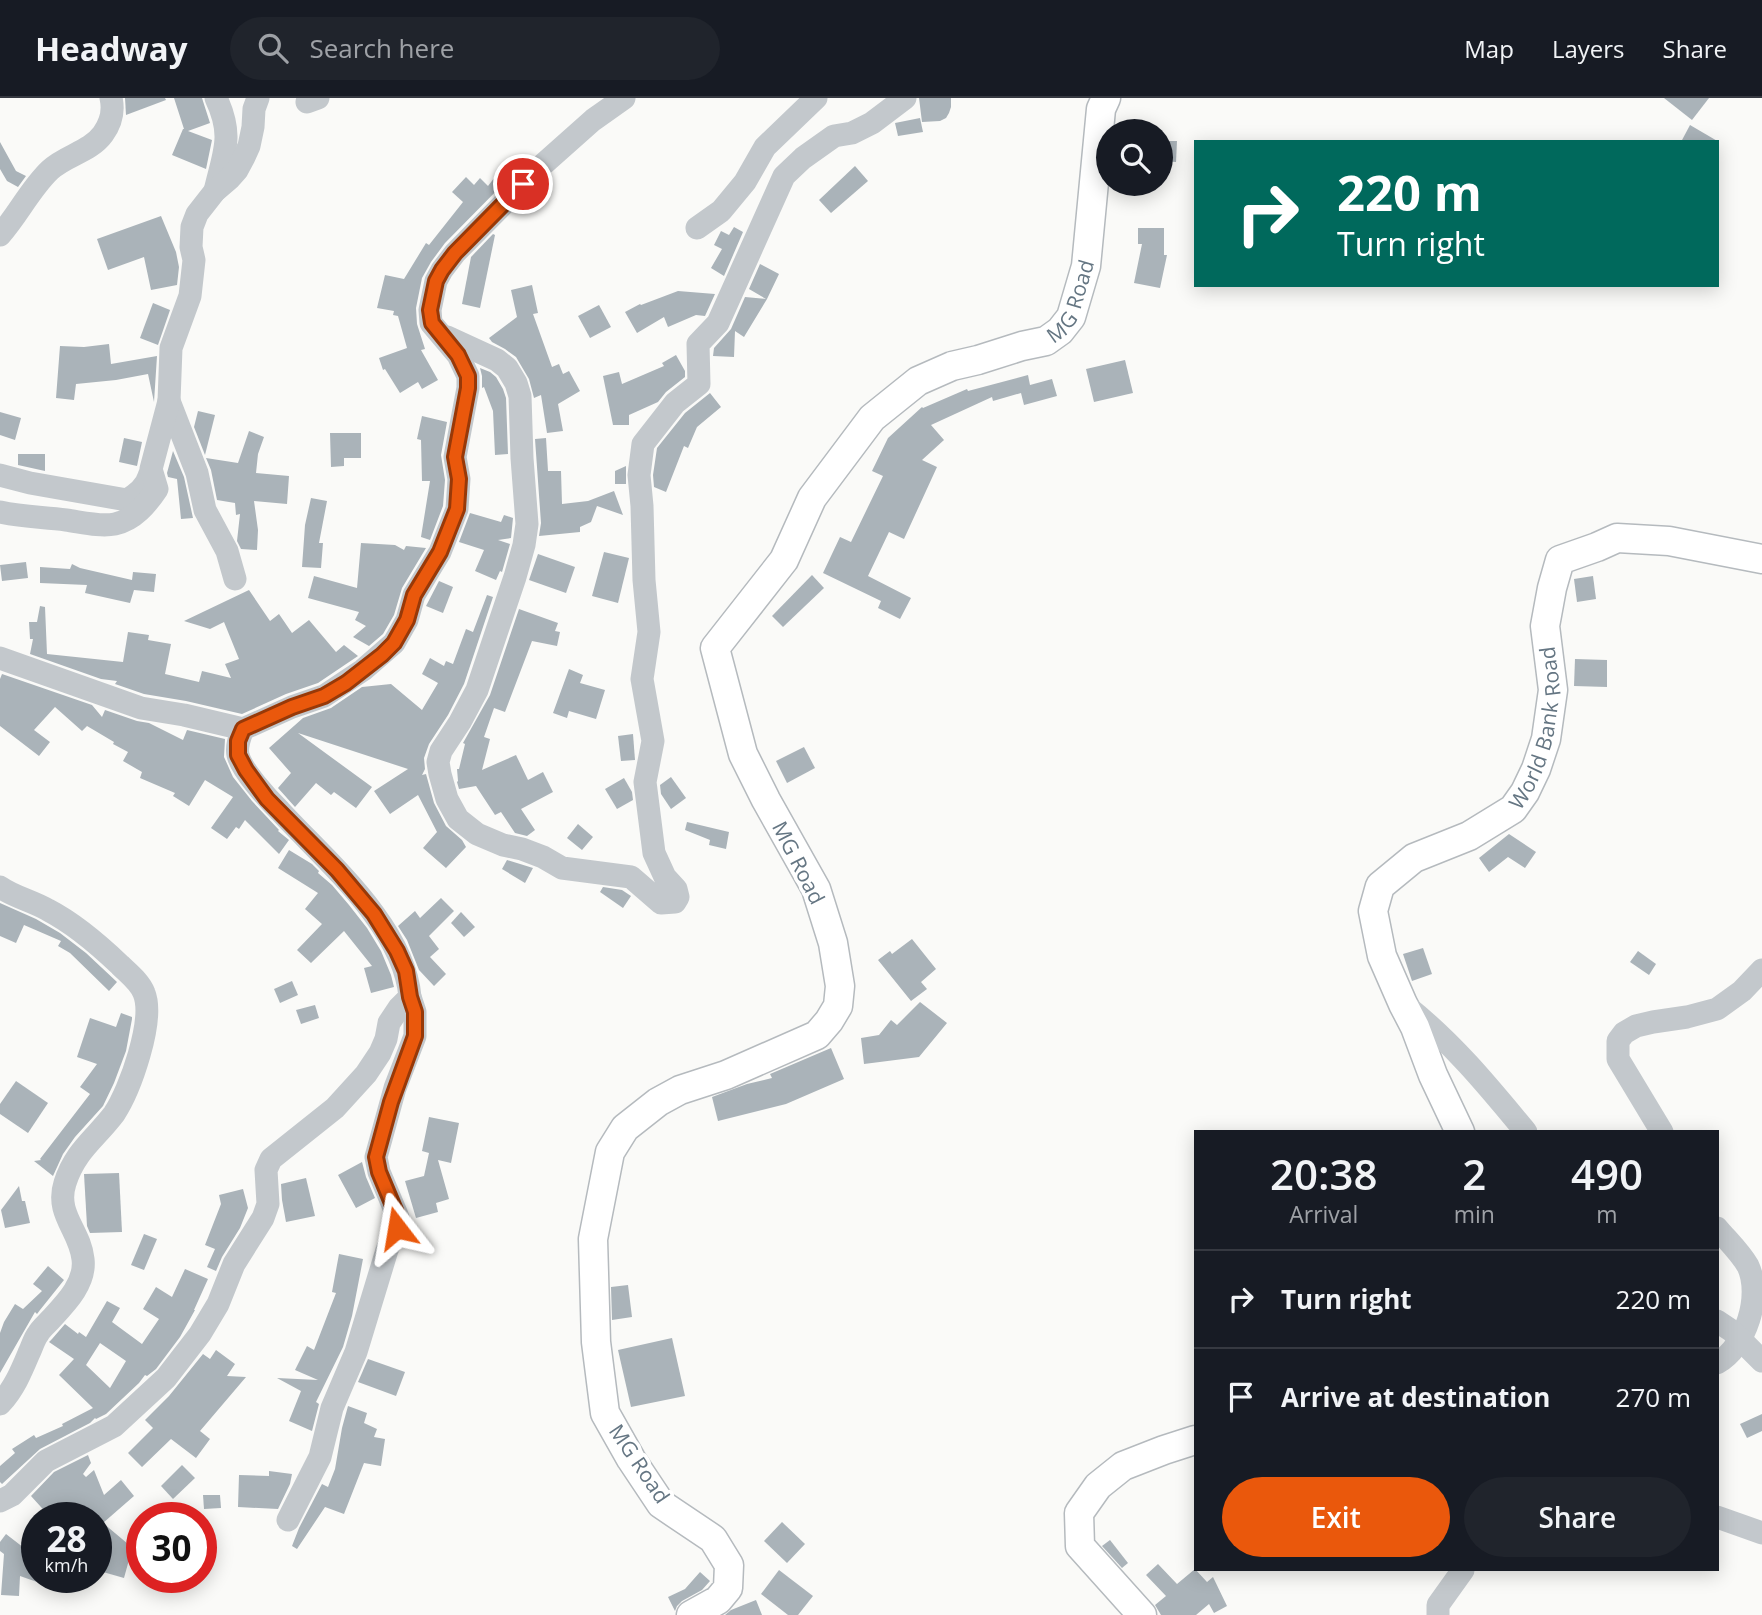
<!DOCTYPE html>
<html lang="en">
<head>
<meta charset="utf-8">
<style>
  :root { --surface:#171b24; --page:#20242c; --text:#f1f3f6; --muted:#9ea1a6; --line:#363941; --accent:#ea580c }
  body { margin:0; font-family:"Open Sans",sans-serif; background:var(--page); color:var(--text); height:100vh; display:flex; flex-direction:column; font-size:26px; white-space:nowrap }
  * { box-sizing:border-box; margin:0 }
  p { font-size:23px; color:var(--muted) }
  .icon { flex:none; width:38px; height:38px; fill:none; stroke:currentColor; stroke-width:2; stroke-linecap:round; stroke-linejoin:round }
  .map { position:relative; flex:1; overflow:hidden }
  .side { position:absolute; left:1194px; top:1032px; width:525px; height:441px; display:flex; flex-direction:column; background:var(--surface); border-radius:0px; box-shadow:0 4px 18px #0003 }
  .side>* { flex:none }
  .banner { position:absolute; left:1194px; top:42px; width:525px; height:147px; border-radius:0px; box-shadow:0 4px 18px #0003; background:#00695c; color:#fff; overflow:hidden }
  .controls { position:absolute; left:1096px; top:21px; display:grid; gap:14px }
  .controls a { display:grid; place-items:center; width:77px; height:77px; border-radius:50%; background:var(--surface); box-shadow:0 4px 18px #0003; font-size:35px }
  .speed { position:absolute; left:21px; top:1404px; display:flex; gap:14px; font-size:35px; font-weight:700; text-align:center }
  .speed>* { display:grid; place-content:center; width:91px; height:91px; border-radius:50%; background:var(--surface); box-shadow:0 4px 18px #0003; line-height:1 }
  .speed small { font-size:18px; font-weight:400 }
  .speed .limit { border:10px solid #d22; background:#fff; color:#111 }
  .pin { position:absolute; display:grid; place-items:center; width:60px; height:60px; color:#fff; margin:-30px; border:4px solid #fff; border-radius:50%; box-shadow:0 2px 7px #0007 }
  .me { position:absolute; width:77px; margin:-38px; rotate:346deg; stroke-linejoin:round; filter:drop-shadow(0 0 5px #0008) }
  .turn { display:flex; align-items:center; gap:24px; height:147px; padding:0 28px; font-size:32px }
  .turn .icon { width:91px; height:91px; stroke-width:2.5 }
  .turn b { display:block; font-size:49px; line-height:60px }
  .eta { display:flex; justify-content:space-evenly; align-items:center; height:119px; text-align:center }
  .eta b { font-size:42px; font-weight:600; line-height:49px }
  .button { display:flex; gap:14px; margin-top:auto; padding:14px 28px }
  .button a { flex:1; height:80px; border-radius:42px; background:var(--accent); color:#fff; font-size:28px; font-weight:600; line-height:80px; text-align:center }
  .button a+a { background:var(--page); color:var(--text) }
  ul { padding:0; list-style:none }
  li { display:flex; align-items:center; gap:21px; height:98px; padding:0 28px; border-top:2px solid var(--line) }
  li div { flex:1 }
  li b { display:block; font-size:26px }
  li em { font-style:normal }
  header { display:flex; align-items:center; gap:42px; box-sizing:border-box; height:98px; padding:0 35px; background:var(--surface); border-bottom:2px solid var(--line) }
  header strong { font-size:33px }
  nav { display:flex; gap:38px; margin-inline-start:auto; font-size:24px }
  .search { width:490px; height:63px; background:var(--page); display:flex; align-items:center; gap:18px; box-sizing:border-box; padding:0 24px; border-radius:38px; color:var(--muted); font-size:26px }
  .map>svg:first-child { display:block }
  .building { fill:#aab3b9; fill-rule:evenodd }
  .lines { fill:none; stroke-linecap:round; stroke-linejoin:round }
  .major-casing { stroke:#b5babe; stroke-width:31 }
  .minor { stroke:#c3c8cc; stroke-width:23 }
  .major { stroke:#fff; stroke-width:28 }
  .route-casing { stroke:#983908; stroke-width:18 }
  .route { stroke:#ea580c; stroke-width:12 }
  .labels { text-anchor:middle; stroke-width:7; stroke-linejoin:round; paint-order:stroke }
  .street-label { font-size:21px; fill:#657683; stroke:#fff }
</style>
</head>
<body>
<header>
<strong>Headway</strong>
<div class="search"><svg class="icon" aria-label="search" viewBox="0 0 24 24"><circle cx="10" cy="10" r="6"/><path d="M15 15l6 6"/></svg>Search here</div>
<nav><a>Map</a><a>Layers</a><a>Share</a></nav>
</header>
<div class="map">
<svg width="1762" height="1517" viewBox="0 0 1762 1517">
  <rect width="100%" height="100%" fill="#fafaf8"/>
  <!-- building -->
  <g class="building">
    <path d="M125,0H165L166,2L126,17Z"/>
    <path d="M174,0H202L210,25L188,33L212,42L206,71L172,57L183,31H184Z"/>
    <path d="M919,0H951V9L949,15L946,20L940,23L922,24Z"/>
    <path d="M1664,0H1709L1692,22Z"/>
    <path d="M920,20L923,34L898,38L895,25Z"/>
    <path d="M1690,27L1719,44H1681Z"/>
    <path d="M1160,43H1177L1176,64L1160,63Z"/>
    <path d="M0,44L16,73L26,78L18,89L7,83L0,71Z"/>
    <path d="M505,66L515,74L445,145L431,164L422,180L416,210L417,226L425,251L421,252L438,282L422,291L418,284L400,295L385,271L383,272L379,260L407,250L398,218L393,217L394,213L377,210L385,177L404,181L426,145L429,147L463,104L452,94L466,79L474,87L480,80L488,88Z"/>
    <path d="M855,68L868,83L831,115L819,102Z"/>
    <path d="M161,118L176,154L179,169L177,187L151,192L144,159L108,172L97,141Z"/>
    <path d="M734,129L743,134L724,178L711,170L722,151L714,147L721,133L729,137Z"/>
    <path d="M1138,130H1164V157H1167L1160,190L1134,185L1142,146H1138Z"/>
    <path d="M493,136L495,137L480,210L462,206L471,159Z"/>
    <path d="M760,166L779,176L767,201L744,239L735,233L734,259L713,258L714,250L731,231L745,199L766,201L749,191Z"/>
    <path d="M532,187L538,215L533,216L552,269L559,266L563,276L569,273L580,293L558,306L563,333L547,335L541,297L534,300L529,281L516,259L505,251L492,244L489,240L517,219L511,192Z"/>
    <path d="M678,193L715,196L705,218L696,217L668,229L664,219L637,235L625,214L640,206L641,207Z"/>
    <path d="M153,205L170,212L158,247L140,240Z"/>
    <path d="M599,207L611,229L590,240L578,218Z"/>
    <path d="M109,246L111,266L157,258L154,304L148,276L116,282L76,286L74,302L56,300L60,248L84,249Z"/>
    <path d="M676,257L685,273V279L666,294L658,304L629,317V327H613L603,278L619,274L622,286L664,268L662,265Z"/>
    <path d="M1125,262L1133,295L1094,304L1086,271Z"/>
    <path d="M480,270L490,274L496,279L503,291L506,300L508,356L495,357L493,313L484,289L482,290V278Z"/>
    <path d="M1028,277L1030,287L1052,281L1057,298L1024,307L1021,295L993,303L992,299L931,327L944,342L922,362L937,369L904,441L889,434L868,478L911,500L900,521L878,510L881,503L823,475L840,439L851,444L883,378L872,373L888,340L922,309L923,310L967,291L968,293Z"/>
    <path d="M710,295L721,309L697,329L688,350L684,348L666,394L654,389L653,377L657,350L685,315Z"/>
    <path d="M198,313L215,317L205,357L194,329Z"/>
    <path d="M0,314L21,320L15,342L0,337Z"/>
    <path d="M422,318L447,324L441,357L445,382L443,408L430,442L421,439L430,383H422L421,342L417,341Z"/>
    <path d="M249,333L264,339L258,356L256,375L289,378L287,406L254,403L258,432L257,452L241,451L237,443L240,416L236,417L235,405L217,402L211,372L206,360L238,365Z"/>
    <path d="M330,335H361V360H344V368L331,369Z"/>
    <path d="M124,340L142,344L137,368L119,364Z"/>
    <path d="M546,340L548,373H561L562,406L588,403L614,393L623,417L597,408L591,424L580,429V434L539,438L541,425L535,341Z"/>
    <path d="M173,353L184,379L193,420L181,421L177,381L168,379L167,375Z"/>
    <path d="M18,356H45V373L18,367Z"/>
    <path d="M626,368V386H615V373Z"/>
    <path d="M311,400L327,403L319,445H323L321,470L302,469L305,427Z"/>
    <path d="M470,415L501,424L504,417L513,420L511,440L498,442L510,446L502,474L500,473L496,482L475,473L484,452L459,444Z"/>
    <path d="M361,445L395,447L404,452L406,448L426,450L402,490L394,517L383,536L369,548L353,539L366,528L355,522L359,514L308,500L314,478L357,490Z"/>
    <path d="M604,454L629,460L618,505L592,498Z"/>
    <path d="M538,456L575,469L566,495L529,482Z"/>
    <path d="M26,464L28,480L2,483L0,467Z"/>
    <path d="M72,466L80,470L132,482L133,474L156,476L154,494L134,492L130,505L85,495L87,487L40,485V469L70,471Z"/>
    <path d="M812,477L824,490L783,529L772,518Z"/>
    <path d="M1593,478L1596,501L1577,504L1574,481Z"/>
    <path d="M439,483L453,489L443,515L426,508Z"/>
    <path d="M249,492L270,523L279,516L292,535L309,522L336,554L344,547L358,558L318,585L286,596L242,616L186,603L144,596L115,586L117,583L101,581L30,556L33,541H30L29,524H37L40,508L45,509L47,556L123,564L128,534L149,537L148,542L171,546L165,576L199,584L202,573L231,580L225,566L239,561L224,524L210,531L184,523Z"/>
    <path d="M487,497L493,499L464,586L448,617L429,646L424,660L425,671L422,677L426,676L434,705L446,728L462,742L466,749L446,770L423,750L437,734L418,697L390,716L374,693L408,671L298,635L372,689L356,710L334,694L331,697L316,685L295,709L278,690L291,675L269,650L303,620L331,610L362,589L391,586L422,612L438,585L422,576L430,560L444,568L446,563L453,566L466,531L473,534Z"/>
    <path d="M519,511L558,525L555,533L560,534L557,548L532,543L505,614L494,610L484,639L490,641L482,672L516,657L528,682L543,674L553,694L521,711L535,732L527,738L515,735L501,714L495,717L476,688L459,691L457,684L458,683L457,671H459L465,646L463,645L490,597Z"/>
    <path d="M1575,561L1607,562V589L1574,588Z"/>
    <path d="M569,571L583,577L580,585L605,592L596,621L569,613L567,620L553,615Z"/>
    <path d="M2,576L92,607L102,619L105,612L137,623L149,625L183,642L187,632L225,641L224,659L233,679L252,703L279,732L278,733L289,742L279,756L245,722L239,731L236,729L227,741L211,730L233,699L205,682L189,708L173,698L175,695L140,680L142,674L123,663L128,654L113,646L114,644L87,628L82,633L55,609L34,632L50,644L39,658L0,628V581Z"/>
    <path d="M633,636L635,662L621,663L618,638Z"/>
    <path d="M804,649L815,670L787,685L776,663Z"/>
    <path d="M671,679L686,700L671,711L661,696L660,687Z"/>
    <path d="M624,680L632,694L633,702L617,711L605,691Z"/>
    <path d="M687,724L729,734L726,751L709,747L710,742L685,732Z"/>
    <path d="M578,726L593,739L582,752L567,740Z"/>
    <path d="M1509,736L1536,754L1525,770L1508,759L1489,774L1479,760Z"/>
    <path d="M289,752L312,766L319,773L318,775L332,787L349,807L367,830L381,853L391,877L394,889L371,895L364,870L372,868L344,833L311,865L297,852L322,826L305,811L318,795L278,770Z"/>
    <path d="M507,762L533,770L525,785L502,771Z"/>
    <path d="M603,789L622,792L631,798L623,810L600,794Z"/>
    <path d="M441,800L454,813L429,838L439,851L430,859L446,876L434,888L419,872L407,842L398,828L415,813L420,820Z"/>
    <path d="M0,805L36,821L60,835L86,855L117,884L109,893L70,855L58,848L61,843L24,827L16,845L0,838Z"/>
    <path d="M461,814L475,829L464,839L451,825Z"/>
    <path d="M912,841L936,871L921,884L927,891L911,903L878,862L890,853L892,856Z"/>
    <path d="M1423,850L1432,876L1412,883L1403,856Z"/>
    <path d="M1638,853L1656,866L1649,877L1630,864Z"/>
    <path d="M292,883L298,897L280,905L274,891Z"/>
    <path d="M920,904L947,925L919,959L864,966L861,940L879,937L891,922L897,927Z"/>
    <path d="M315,907L319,920L301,926L296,912Z"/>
    <path d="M121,915L132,919V921L126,953L114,985L103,1008L75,1039L63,1056L53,1078L34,1063L41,1062L40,1061L90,996L80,989L97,966L77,959L90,920L116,929Z"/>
    <path d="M831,950L844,981L786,1006L718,1023L712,999L747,986L772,980L770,976Z"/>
    <path d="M16,983L48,1005L28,1035L0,1016V1006Z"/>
    <path d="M429,1019L459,1025L451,1065L438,1062L449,1101L436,1105L438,1114L416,1120L405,1083L424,1078L429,1055L422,1053Z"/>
    <path d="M362,1064L366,1079L375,1100L356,1110L338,1077Z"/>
    <path d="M119,1075L122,1134L90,1135L87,1128L84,1076Z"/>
    <path d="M306,1080L315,1118L286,1124L282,1102L281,1086Z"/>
    <path d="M19,1088L22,1103H25L30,1125L5,1130L1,1112Z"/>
    <path d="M243,1091L248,1110L240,1130L222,1159L216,1173L207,1169L215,1151L205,1147L221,1106L219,1097Z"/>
    <path d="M144,1136L157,1141L144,1172L131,1167Z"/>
    <path d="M339,1156L363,1161L352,1218L343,1249L316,1304L319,1306L312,1333L289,1323L301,1293L277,1280L318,1282L295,1272L307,1248L314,1252L336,1195L332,1194Z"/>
    <path d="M48,1168L64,1182L40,1212L37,1216L35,1214L0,1275V1235L4,1224L15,1206L23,1211L42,1193L33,1186Z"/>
    <path d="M185,1171L208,1181L194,1212H195L180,1239L156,1271L147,1278L145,1277L139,1285L106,1316L96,1321L95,1320L90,1325L40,1351L2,1386L0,1384V1368L15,1355L12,1351L34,1337L36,1340L63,1328L62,1326L93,1310L59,1277L74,1261L49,1244L52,1241L65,1226L78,1236L79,1234L86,1239L107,1203L120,1210L112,1224L142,1246L159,1221L143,1211L156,1189L172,1199ZM100,1245L126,1263L110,1290L86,1267Z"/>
    <path d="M628,1187L632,1219L612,1222L611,1189Z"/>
    <path d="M672,1240L685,1298L631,1309L618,1252Z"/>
    <path d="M216,1252L235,1266L227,1278L246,1279L200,1333L210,1341L196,1360L171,1341L142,1369L128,1355L153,1330L145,1322L169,1298L203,1256L210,1261Z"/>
    <path d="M368,1261L405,1274L396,1298L358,1284Z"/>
    <path d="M348,1308L367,1315L364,1325L377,1331L374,1339L385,1341L381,1368L364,1365L344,1416L325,1409L297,1451L292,1448L299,1430L322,1386L328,1389L335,1371L342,1330Z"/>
    <path d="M1762,1316V1333L1747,1340L1740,1326Z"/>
    <path d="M88,1357L91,1365L83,1376L86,1379L94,1372L104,1397L121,1382L134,1398L103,1425L128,1446L127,1449L132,1451L124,1480L96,1472V1419H50L31,1398L54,1374Z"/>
    <path d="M182,1367L195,1380L173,1401L161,1388Z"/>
    <path d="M269,1373L292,1376L290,1386L278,1411L238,1409L239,1377L269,1378Z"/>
    <path d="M203,1397H220L221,1410L204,1411Z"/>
    <path d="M782,1424L805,1446L787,1465L764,1443Z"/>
    <path d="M6,1436L37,1460V1484L20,1478L19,1498L1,1497L4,1456L0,1453V1444Z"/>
    <path d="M1110,1442L1128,1465L1122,1470L1102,1448Z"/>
    <path d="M1158,1466L1177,1486L1195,1471L1207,1484L1213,1479L1227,1508L1214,1515L1209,1506L1196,1517H1161L1155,1507L1166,1498L1146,1477Z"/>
    <path d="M779,1472L813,1498L798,1517H788L761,1496Z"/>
    <path d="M700,1474L710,1483L702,1492L682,1503L677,1508L675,1513L668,1499L685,1491Z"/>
    <path d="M756,1502L762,1517H725L731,1512Z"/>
  </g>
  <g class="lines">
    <!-- major casing -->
    <g class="major-casing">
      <g id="major">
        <path id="s1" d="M1460,1034L1433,977L1415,929L1403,906L1382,858L1373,813L1380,788L1414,760L1469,738L1513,711L1525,694L1536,671L1546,641L1553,592L1545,528L1552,490L1560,462L1597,449L1617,440L1669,443L1762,461"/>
        <path id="s2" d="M691,1517L718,1502L728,1490L729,1467L713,1441L661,1406L631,1361L605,1315L596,1244L593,1141L610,1054L625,1030L658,1004L680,992L726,977L817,937L829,923L838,908L840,888L833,845L816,791L766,702L743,656L715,550L784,462L812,400L872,320L918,283L952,268L978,262L1022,248L1046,243L1060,233L1071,219L1086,168L1101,11L1106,0"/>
        <path d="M1142,1517L1080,1448L1079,1415L1098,1388L1123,1368L1164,1352L1195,1342"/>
      </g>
    </g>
    <!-- minor -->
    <g class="minor">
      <path d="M307,4L318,0"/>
      <path d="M215,93C224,54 234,38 216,0"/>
      <path d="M697,130L721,113L745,84L765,49L816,0"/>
      <path d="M0,137C18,117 30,91 50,72C66,57 90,54 103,36C111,25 114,13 111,0"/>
      <path d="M447,239L497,262L507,270L516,285L520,298L522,360L527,426L524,447L515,479L477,592L460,624L441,653L438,664L440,676L447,701L458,721L477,736L503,747L522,751L543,759L562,770L631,779L661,805L675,804L678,799L676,791L665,779L654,755L645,684L653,643L642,581L649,534L644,482L642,408L639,377L643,346L675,305L699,286L698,246L718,225L784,78L803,60L834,38L852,35L872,25L905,0"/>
      <path d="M169,303L197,375L205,412L227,453L235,481"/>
      <path d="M0,377L30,385L127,402C137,396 146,389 149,378"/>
      <path d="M0,414C22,419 43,419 66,422C81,424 100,429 115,426C134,422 147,406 157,391L151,371L169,303L171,250L190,198L194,162L191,149L192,129L197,116L215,93L229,81L237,72L244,59L249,48L253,29L254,11L258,0"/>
      <path d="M0,560L141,610L184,617L243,631"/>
      <path d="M0,789C14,799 33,803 48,812C75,826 98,846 120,867C128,875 140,884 144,895C155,922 130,992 114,1016C95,1041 75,1053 65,1085C55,1116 80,1132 83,1161C86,1184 67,1204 52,1220C48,1225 41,1230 38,1236C34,1241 32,1249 29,1255C21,1274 14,1291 0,1306"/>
      <path d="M1405,907C1453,945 1488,988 1526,1034"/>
      <path d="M1662,1034L1618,961V943L1624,935L1636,928L1653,924L1687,919L1717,911L1742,893L1762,872"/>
      <path d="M1717,1130C1727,1142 1740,1154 1748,1168C1762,1198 1746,1249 1717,1265"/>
      <path d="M1717,1223L1732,1233L1762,1263"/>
      <path d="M0,1403L12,1397L46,1363L114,1328L166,1280L200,1236L218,1206L234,1166L263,1120L268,1106L266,1072L271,1061L335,1010L366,976L380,955L386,941L389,925L399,910L410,899C404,828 326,763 280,713C268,701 242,673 238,657C236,648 240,639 243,631L292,609L324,598L363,572L394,545L407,522L414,497L440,454L457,411L459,381L455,359L468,290V278L458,257L431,225L430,212L436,183L442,172L455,155L539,70L593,22L624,0"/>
      <path d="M1717,1419L1762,1435"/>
      <path d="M288,1422L320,1359L332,1310L356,1254L387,1152L397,1130L399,1123L397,1117L379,1074L376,1059L395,990L415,938V914L410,899"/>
      <path d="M1438,1517V1507L1463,1472"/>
    </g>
    <!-- major -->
    <use href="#major" class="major"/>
  </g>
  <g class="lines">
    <!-- route casing -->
    <g class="route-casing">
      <path id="route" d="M397,1130L399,1123L397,1117L379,1074L376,1059L391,1004L415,938V914L410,899L406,873L397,853L374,816L337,772L267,701L246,672L238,657V643L243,631L292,609L324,598L346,585L382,557L394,545L407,522L414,497L440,454L457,411L459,381L455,359L468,290V278L458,257L432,225L430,212L436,183L442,172L455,155L523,86"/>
    </g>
    <!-- route -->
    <use href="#route" class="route"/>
  </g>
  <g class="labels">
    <!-- street labels -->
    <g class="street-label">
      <text dy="7" stroke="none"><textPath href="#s2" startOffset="1718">MG Road</textPath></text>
      <text dy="7" stroke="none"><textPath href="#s1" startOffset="506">World Bank Road</textPath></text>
      <text transform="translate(798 765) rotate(63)" y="7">MG Road</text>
      <text transform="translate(639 1366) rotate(56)" y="7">MG Road</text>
    </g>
  </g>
</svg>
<div class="controls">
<a><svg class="icon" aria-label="search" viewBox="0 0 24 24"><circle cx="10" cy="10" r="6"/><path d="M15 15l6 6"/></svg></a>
</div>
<div class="speed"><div>28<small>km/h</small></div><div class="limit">30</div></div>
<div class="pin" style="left:523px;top:86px;background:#d93025"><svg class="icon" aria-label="arrive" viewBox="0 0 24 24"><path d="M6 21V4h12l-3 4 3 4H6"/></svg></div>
<svg class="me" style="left:397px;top:1130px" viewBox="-20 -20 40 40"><path d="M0-17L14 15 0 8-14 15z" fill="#ea580c" stroke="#fff" stroke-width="4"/></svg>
<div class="banner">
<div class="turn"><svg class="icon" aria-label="right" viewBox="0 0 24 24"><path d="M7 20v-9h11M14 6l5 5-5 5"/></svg><div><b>220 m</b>Turn right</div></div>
</div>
<section class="side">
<div class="eta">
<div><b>20:38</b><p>Arrival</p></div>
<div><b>2</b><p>min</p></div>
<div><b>490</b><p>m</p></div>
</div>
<ul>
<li><svg class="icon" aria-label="right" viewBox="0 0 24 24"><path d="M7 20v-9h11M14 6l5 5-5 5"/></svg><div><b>Turn right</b></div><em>220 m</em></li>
<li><svg class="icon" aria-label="arrive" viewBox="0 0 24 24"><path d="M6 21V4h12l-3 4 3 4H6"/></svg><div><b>Arrive at destination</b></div><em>270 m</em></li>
</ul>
<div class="button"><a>Exit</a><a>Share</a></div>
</section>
</div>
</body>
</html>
